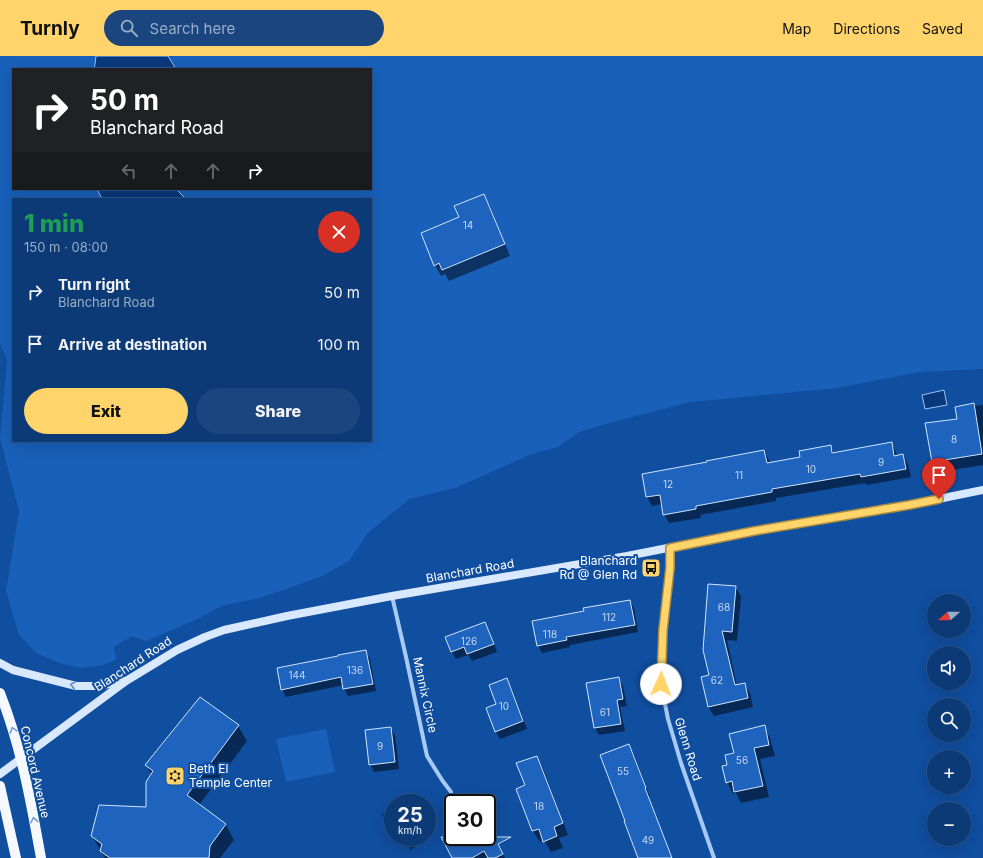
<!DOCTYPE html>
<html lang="en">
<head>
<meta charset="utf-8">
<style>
  :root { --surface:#0c3a77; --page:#1a457f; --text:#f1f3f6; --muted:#9aadc6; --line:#2c5489; --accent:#ffd56b }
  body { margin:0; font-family:Inter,sans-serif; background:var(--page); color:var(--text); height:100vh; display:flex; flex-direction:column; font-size:15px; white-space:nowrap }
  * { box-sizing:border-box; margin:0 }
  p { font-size:13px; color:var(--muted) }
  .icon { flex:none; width:22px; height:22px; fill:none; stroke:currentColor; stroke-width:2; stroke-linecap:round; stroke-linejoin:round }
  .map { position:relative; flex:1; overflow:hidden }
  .drawer { position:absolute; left:12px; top:142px; width:360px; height:244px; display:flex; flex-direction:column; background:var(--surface); border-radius:0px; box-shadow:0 4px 16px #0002,0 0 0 1px var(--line) }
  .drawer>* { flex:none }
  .banner { position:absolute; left:12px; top:12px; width:360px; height:122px; border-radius:0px; box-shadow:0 4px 16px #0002,0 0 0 1px var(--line); background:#202124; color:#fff; overflow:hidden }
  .needle { width:26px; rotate:249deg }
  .buttons { position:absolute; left:927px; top:538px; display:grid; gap:8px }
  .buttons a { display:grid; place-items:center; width:44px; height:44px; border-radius:50%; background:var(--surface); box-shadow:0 4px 16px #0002,0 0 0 1px var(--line); font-size:20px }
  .speed { position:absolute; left:384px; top:738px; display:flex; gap:8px; font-size:20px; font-weight:700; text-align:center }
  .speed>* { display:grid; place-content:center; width:52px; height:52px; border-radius:50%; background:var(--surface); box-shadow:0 4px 16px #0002,0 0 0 1px var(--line); line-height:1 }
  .speed small { font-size:10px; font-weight:400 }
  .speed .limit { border:2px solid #111; border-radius:6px; background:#fff; color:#111 }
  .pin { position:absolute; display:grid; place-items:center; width:34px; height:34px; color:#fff; margin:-41px -17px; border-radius:50% 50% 50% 0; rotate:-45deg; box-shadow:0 0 4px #0007 }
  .pin .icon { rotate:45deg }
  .me { position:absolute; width:44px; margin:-22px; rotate:2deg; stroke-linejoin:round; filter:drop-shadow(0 0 3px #0008) }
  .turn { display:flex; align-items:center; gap:14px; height:84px; padding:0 12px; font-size:18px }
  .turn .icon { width:52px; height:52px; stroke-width:2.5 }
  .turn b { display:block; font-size:28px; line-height:34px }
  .lanes { display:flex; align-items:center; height:38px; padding:0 12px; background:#0003; justify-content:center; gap:20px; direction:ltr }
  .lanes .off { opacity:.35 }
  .round { display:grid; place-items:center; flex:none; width:42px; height:42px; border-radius:21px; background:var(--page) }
  .head { display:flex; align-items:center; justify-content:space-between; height:68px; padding:0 12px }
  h1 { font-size:24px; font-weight:800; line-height:30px; color:#1e9e55 }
  .cta { display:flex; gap:8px; margin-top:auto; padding:8px 12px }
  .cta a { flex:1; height:46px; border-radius:24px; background:var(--accent); color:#111; font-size:16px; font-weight:800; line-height:46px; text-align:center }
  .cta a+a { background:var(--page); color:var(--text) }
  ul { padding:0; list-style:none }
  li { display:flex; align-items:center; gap:12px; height:52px; padding:0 12px }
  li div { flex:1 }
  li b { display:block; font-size:15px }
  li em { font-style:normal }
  header { display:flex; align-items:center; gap:24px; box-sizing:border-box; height:56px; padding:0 20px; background:var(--accent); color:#111 }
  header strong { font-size:19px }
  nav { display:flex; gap:22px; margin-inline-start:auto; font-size:14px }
  .search { width:280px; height:36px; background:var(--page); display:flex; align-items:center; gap:10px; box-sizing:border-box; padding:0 14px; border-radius:22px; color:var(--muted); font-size:15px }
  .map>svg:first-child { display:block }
  .green { fill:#1860b9; fill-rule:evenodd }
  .water { fill:#0a397b; stroke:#99c5f8 }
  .shadow { fill:#0007 }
  .building { fill:#1e64be; stroke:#d0e5fe }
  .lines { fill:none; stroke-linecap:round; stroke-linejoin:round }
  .street { stroke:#a7caf5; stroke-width:4 }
  .secondary { stroke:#d8e8fe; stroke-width:8 }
  .primary { stroke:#f5f9ff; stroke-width:10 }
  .oneway { stroke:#608cc5 }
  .oneway2 { stroke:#779bca }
  .route-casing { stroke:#a68a46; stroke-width:10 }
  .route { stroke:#ffd56b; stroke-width:7 }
  .labels { text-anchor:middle; stroke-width:4; stroke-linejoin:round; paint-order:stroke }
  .number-label { font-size:10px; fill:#c7d8ef }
  .poi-label { font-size:12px; fill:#fff; stroke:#104e9f; text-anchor:end }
  .street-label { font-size:12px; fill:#fff; stroke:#104e9f }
</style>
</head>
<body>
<header>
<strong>Turnly</strong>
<div class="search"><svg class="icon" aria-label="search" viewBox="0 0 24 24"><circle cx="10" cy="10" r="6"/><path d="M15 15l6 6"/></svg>Search here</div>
<nav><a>Map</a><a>Directions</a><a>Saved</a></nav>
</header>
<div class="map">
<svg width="983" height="802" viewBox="0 0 983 802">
  <rect width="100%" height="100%" fill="#104e9f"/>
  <!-- green -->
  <g class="green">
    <path d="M0,0H983V313L920,316L837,332L691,346L613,366L579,376L558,391L532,398L455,432L409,443L367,478L349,505L322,520L284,534L255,543L221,550L198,563L146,585L132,580L114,591L116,604L103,609L81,612L62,608L36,597L19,579L6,535L19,455L0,382L7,304L0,288ZM13,13H371V133H13ZM13,143H371V385H13Z"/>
    <path d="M326,673L335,716L286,726L276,683Z"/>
  </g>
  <!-- water -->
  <g class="water">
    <path d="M96,0H168L176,13H94L95,8Z"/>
    <path d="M97,133H176L186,143H102Z"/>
    <path d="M944,334L947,349L925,353L922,339Z"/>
  </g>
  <!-- shadow -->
  <g class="shadow">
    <path d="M483,139L490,150L510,200L449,225L445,218L441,220L435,209L460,162Z"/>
    <path d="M983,349V409L939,416L933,406L958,364L974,350Z"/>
    <path d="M891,387L896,396L897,400L903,399L908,408L911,421L867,429L865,427L776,442V445L700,459L701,462L669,467L664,458L662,448L652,450L647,441L764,395L769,404V408L801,402L830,390L834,397Z"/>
    <path d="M709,529L736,531L741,541L737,585L727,584L737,630L744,628L750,637L753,651L714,660L708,651L710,620Z"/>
    <path d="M630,545L634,552L638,576L570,589V591L542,597L538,589L585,556Z"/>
    <path d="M484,567L489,574L497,596L472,605L468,599L456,603L452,596L446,582Z"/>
    <path d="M366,596L370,603L376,635L348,640L344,632V629L286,641L282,633Z"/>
    <path d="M618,622L623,630L627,650L620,651L625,675L599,679L595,672L587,628Z"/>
    <path d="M507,624L511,631L527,673L500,683L496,676L487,653L497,649Z"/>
    <path d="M200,642L238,670L247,685L199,749L226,769L234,784L220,802H105L92,780L147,752L152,719L146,709Z"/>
    <path d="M764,670L770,682L775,700L760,703L769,741L741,747L736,737L733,738L727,726L729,709L735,698Z"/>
    <path d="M390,672L395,679L399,713L374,716L370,708Z"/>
    <path d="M629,689L634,698L650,741H649L672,802H639Z"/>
    <path d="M537,701L543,712L568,779L559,782L563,792L551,796L544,784L540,786L533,775L517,733L526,730Z"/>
    <path d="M402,742L406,747H396Z"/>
    <path d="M393,749V774L386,766L382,759Z"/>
    <path d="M487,768L505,802H453L456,781H487Z"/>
    <path d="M427,770L431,777L427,780Z"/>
    <path d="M400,781H426L411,794Z"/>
  </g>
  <!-- building -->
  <g class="building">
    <path d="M484,138L505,188L442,214L439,207L434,210L421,177L459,161L454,150Z"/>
    <path d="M974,347L982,398L932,406L925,367L957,363L955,351Z"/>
    <path d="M892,386L894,400L903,398L906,413L861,421L860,418L772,433V436L696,450V453L663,459L660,439L646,441L642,418L707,406L706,405L764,394L767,407L800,401L799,395L831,389L832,397Z"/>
    <path d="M708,528L736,530L732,576L722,575L735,629L745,627L748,642L708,651L701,621L709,619L703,594Z"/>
    <path d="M630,544L635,569L566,581L567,584L537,590L532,565L584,555L583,552Z"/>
    <path d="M485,566L494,588L467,598L464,591L451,596L445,581Z"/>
    <path d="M366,594L373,628L343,633L341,621L281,634L277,612L338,600V599Z"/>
    <path d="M619,621L623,643L617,644L621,668L594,672L586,627Z"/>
    <path d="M507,622L523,665L495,676L486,652L496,648L489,629Z"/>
    <path d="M200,641L239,669L187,739L226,768L210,790L209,802H110L100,795L102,788L91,780L99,749L146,751V726L153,715L145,709Z"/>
    <path d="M765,669L769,689L754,692L763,730L734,736L732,725L726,727L722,710L727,709L725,699L734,697L729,678Z"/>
    <path d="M391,671L395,706L369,709L365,674Z"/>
    <path d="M629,688L646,732H645L672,802H638L624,765H625L600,699Z"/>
    <path d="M537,700L563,767L554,771L557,780L543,786L539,773L532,775L516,733L525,729L516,707Z"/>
    <path d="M441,781H511L498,788L503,798L495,802H488L484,795L472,802H452Z"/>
  </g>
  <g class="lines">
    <!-- street -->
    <g class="street">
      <path d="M670,492V512L663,574L661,628L668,663L681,707L714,802"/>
      <path d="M392,540L406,601L427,700L442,724L451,736"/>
    </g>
    <!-- secondary -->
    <g class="secondary">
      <path d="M0,607L13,614L76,630H99L123,625"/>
      <path d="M0,718L126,625L177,594L205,581L224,574L287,560L392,540L627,500L754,475L909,449L983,434"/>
    </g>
    <!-- primary -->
    <g class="primary">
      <path d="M0,637C21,690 31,746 41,802"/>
      <path d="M0,730L16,802"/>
    </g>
  </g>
  <!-- one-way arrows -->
  <defs><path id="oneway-chevron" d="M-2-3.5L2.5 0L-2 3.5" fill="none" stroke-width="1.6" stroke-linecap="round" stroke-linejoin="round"/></defs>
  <use class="oneway" href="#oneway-chevron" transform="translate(73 629) rotate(-170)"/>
  <g class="oneway2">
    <use href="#oneway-chevron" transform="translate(13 674) rotate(-107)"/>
    <use href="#oneway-chevron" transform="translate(34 764) rotate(-101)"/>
  </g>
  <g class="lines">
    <!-- route casing -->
    <g class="route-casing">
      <path id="route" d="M661,628L663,574L670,512V492L754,475L909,449L939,443"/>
    </g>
    <!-- route -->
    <use href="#route" class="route"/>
  </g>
  <!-- icons -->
  <defs>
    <g id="bus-square" transform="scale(1)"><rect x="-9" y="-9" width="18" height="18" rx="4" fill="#ffd56b" stroke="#104e9f"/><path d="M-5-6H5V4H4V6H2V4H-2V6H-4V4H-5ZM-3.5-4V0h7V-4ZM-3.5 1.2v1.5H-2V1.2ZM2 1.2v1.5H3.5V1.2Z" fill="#111"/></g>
    <g id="synagogue-square" transform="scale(1)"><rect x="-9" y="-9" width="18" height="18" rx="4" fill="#ffd56b" stroke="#104e9f"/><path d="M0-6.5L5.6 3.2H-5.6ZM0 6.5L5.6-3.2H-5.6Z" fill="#111"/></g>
  </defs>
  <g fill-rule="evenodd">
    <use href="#bus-square" x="651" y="512"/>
    <use href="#synagogue-square" x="175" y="720"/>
  </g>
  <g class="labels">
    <!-- number labels -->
    <g class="number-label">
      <text x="468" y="173">14</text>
      <text x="954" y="387">8</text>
      <text x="881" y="410">9</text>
      <text x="811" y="417">10</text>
      <text x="739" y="423">11</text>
      <text x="668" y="432">12</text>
      <text x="724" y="555">68</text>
      <text x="609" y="565">112</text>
      <text x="550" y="582">118</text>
      <text x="469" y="589">126</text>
      <text x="355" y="618">136</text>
      <text x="297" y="623">144</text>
      <text x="717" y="628">62</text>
      <text x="504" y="654">10</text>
      <text x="605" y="660">61</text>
      <text x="380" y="694">9</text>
      <text x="742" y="708">56</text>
      <text x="623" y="719">55</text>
      <text x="539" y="754">18</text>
      <text x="648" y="788">49</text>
    </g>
    <!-- poi labels -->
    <g class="poi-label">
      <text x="637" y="509">Blanchard<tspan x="637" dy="14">Rd @ Glen Rd</tspan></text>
      <text x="189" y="717" text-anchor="start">Beth El<tspan x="189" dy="14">Temple Center</tspan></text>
    </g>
    <!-- street labels -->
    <g class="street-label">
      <text transform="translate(470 515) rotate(-10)" y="4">Blanchard Road</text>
      <text transform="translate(133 608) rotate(-33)" y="4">Blanchard Road</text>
      <text transform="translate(425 639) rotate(78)" y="4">Mannix Circle</text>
      <text transform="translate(688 693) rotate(73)" y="4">Glenn Road</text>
      <text transform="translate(35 716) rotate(77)" y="4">Concord Avenue</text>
    </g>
  </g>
</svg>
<div class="buttons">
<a><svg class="needle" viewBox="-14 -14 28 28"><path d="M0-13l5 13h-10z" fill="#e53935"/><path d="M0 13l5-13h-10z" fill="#9aadc6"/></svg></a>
<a><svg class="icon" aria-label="sound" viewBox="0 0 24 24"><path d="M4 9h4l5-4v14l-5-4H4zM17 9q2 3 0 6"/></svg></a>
<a><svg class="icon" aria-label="search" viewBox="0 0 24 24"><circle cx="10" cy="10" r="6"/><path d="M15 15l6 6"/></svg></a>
<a>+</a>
<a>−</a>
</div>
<div class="speed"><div>25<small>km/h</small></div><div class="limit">30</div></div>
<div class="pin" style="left:939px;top:443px;background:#d93025"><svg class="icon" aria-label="arrive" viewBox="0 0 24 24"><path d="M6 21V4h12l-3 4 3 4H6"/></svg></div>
<svg class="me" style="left:661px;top:628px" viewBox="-20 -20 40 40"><circle r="19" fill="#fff"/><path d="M0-13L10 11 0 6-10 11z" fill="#ffd56b"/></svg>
<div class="banner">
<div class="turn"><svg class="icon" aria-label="right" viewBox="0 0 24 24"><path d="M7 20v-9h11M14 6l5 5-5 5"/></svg><div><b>50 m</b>Blanchard Road</div></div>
<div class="lanes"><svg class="icon off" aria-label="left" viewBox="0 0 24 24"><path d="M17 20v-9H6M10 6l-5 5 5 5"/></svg><svg class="icon off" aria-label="ahead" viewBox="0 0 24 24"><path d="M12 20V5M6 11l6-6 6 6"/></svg><svg class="icon off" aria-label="ahead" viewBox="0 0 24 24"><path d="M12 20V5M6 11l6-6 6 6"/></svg><svg class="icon" aria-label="right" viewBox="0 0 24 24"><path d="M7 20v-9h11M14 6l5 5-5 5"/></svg></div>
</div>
<section class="drawer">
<div class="head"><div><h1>1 min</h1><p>150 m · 08:00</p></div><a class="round" style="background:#d93025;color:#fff"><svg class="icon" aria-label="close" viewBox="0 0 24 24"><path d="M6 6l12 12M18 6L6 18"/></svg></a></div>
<ul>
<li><svg class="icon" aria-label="right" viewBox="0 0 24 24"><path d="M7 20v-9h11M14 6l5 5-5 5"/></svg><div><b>Turn right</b><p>Blanchard Road</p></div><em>50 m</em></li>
<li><svg class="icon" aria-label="arrive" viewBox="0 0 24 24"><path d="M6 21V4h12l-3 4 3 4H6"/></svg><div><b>Arrive at destination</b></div><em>100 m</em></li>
</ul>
<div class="cta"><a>Exit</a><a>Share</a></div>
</section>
</div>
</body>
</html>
